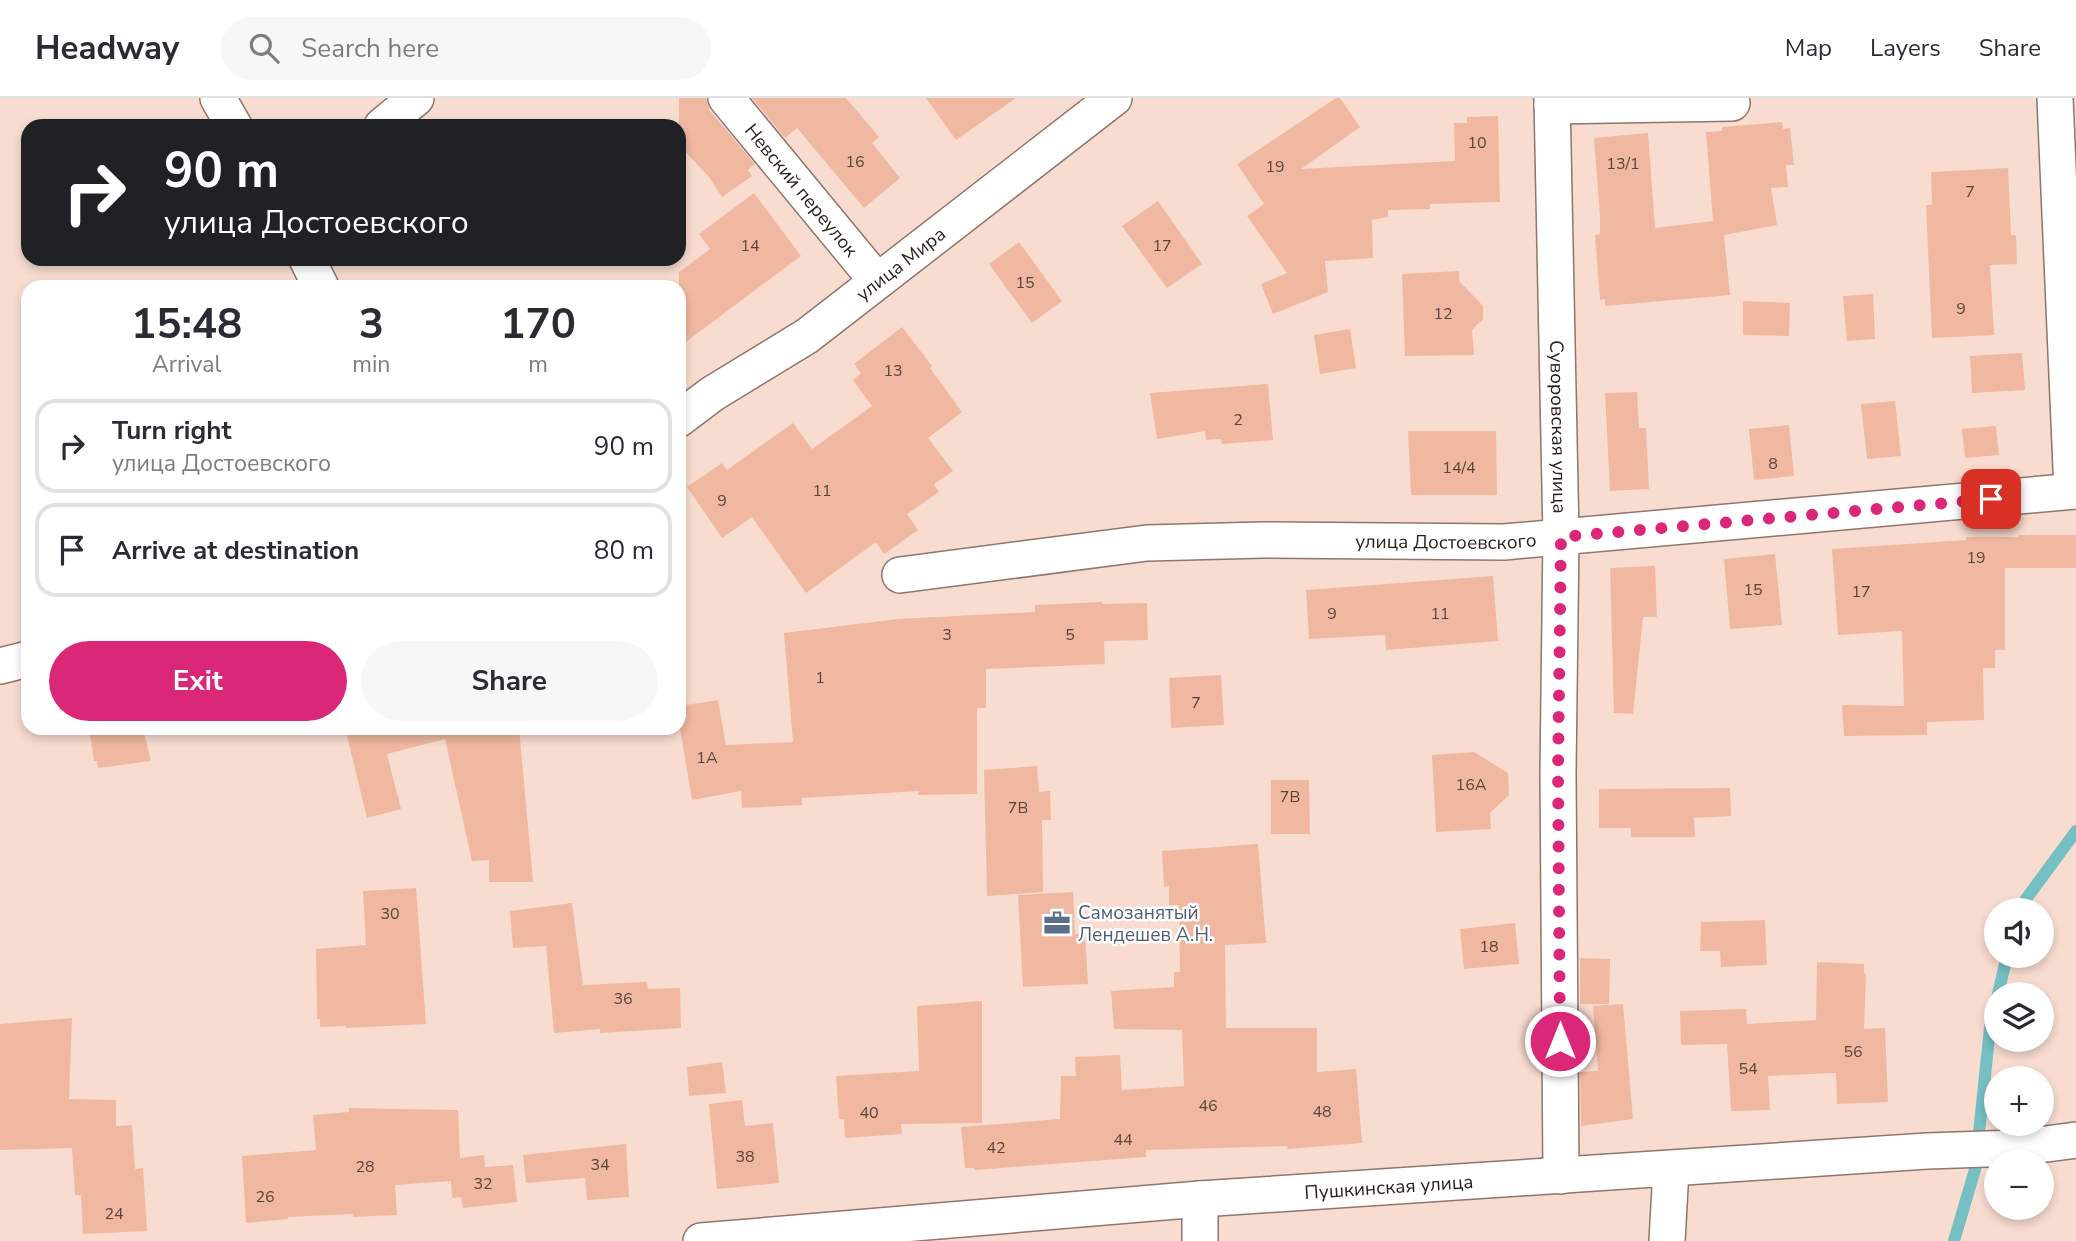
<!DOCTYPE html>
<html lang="en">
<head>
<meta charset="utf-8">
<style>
  :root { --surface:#fff; --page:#f7f7f7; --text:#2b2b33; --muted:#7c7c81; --line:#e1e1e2; --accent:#db2777 }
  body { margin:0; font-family:"Nunito Sans",sans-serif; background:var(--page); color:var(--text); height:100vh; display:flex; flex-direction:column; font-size:26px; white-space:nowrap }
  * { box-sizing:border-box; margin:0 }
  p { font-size:23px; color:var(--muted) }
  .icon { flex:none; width:38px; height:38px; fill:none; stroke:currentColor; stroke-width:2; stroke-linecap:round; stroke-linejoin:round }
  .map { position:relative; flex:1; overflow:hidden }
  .panel { position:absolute; left:21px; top:182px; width:665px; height:455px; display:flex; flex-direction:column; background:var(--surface); border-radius:21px; box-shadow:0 4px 10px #0003 }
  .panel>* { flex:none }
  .top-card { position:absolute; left:21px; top:21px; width:665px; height:147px; border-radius:21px; box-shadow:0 4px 10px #0003; background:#202124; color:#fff; overflow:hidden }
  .fabs { position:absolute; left:1984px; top:800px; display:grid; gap:14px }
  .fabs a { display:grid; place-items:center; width:70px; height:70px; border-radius:50%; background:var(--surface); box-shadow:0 4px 10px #0003; font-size:35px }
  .pin { position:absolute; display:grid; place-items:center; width:60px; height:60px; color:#fff; margin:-30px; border-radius:14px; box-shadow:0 4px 10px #0006 }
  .me { position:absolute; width:77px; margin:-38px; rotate:0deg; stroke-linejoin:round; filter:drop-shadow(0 0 5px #0008) }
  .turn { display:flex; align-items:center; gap:24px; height:147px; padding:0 28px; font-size:32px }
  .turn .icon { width:91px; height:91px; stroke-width:2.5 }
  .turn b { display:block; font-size:49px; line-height:60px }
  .eta { display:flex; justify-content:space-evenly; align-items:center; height:119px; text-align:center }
  .eta b { font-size:42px; font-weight:700; line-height:49px }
  .cta { display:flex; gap:14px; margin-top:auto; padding:14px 28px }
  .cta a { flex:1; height:80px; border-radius:42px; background:var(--accent); color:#fff; font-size:28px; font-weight:700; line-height:80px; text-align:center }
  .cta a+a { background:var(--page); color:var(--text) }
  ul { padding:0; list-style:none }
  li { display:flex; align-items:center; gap:21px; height:94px; margin:0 14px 10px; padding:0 14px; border:4px solid var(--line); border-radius:21px }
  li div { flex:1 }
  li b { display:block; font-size:26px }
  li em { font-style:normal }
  header { display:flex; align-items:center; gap:42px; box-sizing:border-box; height:98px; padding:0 35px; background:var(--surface); border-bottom:2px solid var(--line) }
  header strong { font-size:33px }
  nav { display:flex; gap:38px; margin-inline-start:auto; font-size:24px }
  .search { width:490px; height:63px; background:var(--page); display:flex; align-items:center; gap:18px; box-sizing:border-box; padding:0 24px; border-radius:38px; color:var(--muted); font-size:26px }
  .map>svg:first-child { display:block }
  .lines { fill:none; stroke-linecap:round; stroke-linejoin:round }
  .stream { stroke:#76bfc2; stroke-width:12 }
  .building { fill:#f0b8a0 }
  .street-casing { stroke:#8f756b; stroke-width:38 }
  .street { stroke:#fff; stroke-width:35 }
  .route { stroke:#db2777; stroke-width:12; stroke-dasharray:0 21.6 }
  .labels { text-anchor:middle; stroke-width:5; stroke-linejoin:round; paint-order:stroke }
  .number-label { font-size:16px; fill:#5a443b }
  .street-label { font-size:19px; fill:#281e19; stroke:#fff }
  .service-label { font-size:19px; fill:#4e5e75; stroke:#fff; text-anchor:start }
</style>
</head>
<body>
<header>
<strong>Headway</strong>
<div class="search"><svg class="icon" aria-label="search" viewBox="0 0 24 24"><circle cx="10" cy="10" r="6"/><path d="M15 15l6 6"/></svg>Search here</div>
<nav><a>Map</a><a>Layers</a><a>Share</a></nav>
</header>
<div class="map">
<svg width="2076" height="1143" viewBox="0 0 2076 1143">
  <rect width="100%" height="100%" fill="#f9dcd0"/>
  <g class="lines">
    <!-- stream -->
    <g class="stream">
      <path d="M2018,812L2076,733"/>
      <path d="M1998,896L2007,858"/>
      <path d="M1979,1035L1990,930L1997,900"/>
      <path d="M1954,1143L1976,1068"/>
    </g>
  </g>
  <!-- building -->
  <g class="building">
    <path d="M679,0H706L710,13L755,66L748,72L752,78L722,99L709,79L679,47Z"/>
    <path d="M752,0H846L879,39L872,45L900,80L864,110L797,30L785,40Z"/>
    <path d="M926,0H1016L956,42Z"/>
    <path d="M1336,0H1340L1360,29L1301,71L1455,63L1454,25H1467V19L1498,18L1500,104L1430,106V111L1388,112V119L1372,122L1373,160L1325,163L1328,194L1273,216L1261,186L1287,175L1247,118L1264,106L1237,66Z"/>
    <path d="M1782,24L1783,31L1790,30L1794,67H1786L1788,89L1771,90L1777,127L1724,137L1730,197L1605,208V201L1600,202L1595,137L1600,136V118L1594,40L1648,35L1655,130L1713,123L1706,34L1722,33V29Z"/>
    <path d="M2008,70L2011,137H2016L2017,166L1990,167L1994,237L1932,240L1926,107H1932L1931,74Z"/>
    <path d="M754,95L801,158L679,249V174L710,151L699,136Z"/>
    <path d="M1158,103L1202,166L1167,190L1122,128Z"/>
    <path d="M1019,144L1062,203L1032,225L989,166Z"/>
    <path d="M1459,173V183L1483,208V221L1472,232L1474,257L1405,258L1402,176Z"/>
    <path d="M1873,196L1875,241L1847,243L1843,198Z"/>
    <path d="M1743,203L1790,205L1789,238L1743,237Z"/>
    <path d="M902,229L932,268L930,270L962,314L928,340L953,373L934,386L939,394L907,416L918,432L884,456L876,444L806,495L752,419L722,440L687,389L722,365L727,372L793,325L812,351L872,308L853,282L861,275L854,266Z"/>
    <path d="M1350,231L1356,270L1320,276L1314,237Z"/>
    <path d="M2022,255L2025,292L1972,295L1970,258Z"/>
    <path d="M1268,286L1273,342L1222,346L1221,341L1206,342L1205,333L1157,341L1150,295Z"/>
    <path d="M1637,294L1639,330H1646L1649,391L1610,393L1605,295Z"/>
    <path d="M1895,303L1901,358L1867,361L1861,306Z"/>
    <path d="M1789,327L1794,378L1754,382L1749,331Z"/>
    <path d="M1996,328L1999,357L1965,360L1962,331Z"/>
    <path d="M1408,333H1496L1497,397H1411Z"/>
    <path d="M2018,437H2076V470H2005V552H1995V570H1983L1984,622L1927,624V637L1844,638L1842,607L1904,608L1902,533L1838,537L1832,451L1966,442V439H2018Z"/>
    <path d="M1775,456L1782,527L1730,531L1724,461Z"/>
    <path d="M1655,468L1657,519H1643L1633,616L1614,615L1610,470Z"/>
    <path d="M1493,478L1498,543L1386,552L1385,537L1309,541L1306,492Z"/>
    <path d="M1102,504V506L1147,505L1148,542L1104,543L1105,566L986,571V610H977V696L918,697L919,693L802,700V707L742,710L741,693L692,702L679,624V608L718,602L726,647L793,644L784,535L898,521L1035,514V507Z"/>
    <path d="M1221,577L1224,627L1171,630L1169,580Z"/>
    <path d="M89,630H143L151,663L98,670L97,663H94Z"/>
    <path d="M345,630H519L533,784H489V762L472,763L445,641L387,656L401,711L367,720Z"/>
    <path d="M1474,654L1508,675L1509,697L1490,715L1491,731L1436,734L1432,657Z"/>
    <path d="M1037,668L1039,694L1050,693L1051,722H1042L1043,794L987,798L984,672Z"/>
    <path d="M1271,682H1309L1310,736H1271Z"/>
    <path d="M1730,690L1731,718L1694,720L1695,739H1631V730H1599V691Z"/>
    <path d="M1258,746L1266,845L1225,847L1226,930H1317V974L1356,971L1362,1045L1288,1051L1287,1048L1146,1052V1059L974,1072V1070H965L961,1029L1060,1021L1061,978H1076L1075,959L1120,957L1122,992L1184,988L1182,932L1114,931L1111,893L1174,889V874H1180L1179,807H1169V788L1164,789L1162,753Z"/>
    <path d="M416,790L426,926L346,930V928L320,929V921H317L316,851L366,847L363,793Z"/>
    <path d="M1073,794L1075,836L1085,835L1088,886L1023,889L1018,797Z"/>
    <path d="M572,805L583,887L647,884L648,891L680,890L681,930L600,935V931L554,935L546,848L513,850L510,813Z"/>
    <path d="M1765,822L1767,867L1721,869L1720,853H1700L1701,824Z"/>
    <path d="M1515,825L1519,866L1464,871L1460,831Z"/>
    <path d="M1580,860L1610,861L1609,906H1580Z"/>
    <path d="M1817,864L1864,866V875L1866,876L1864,931L1885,930L1888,1004L1837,1006L1836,975L1768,978L1770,1012L1731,1013L1727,946L1681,947L1680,913L1746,911L1747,926L1816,922Z"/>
    <path d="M982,903V1025L901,1026L902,1036L845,1040L844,1021H839L836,978L919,973L917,908Z"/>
    <path d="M1623,906L1633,1021L1581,1028L1580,974L1598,973L1593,908Z"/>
    <path d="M72,920L69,1001L116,1002V1028L132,1027L135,1071L143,1070L147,1133L83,1136L81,1097H75L72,1050L0,1052V926Z"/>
    <path d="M722,964L726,995L689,998L687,969Z"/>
    <path d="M742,1002L745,1028L773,1025L779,1085L717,1091L709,1006Z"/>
    <path d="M349,1010L458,1012L460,1060L484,1057L485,1069L513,1067L517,1104L463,1110L461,1099L452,1100L451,1083L395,1087L397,1117L353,1119V1116L288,1119V1121L246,1125L242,1058L316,1052L313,1017L349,1014Z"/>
    <path d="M626,1046L629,1099L587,1102L585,1080L526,1085L523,1057Z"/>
  </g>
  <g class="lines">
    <!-- street casing -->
    <g class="street-casing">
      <g id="street">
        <path d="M218,0L234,28"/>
        <path id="s1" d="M726,0L877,183"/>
        <path id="s2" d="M1552,0L1561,439L1558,674L1561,1078"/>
        <path d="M2055,0L2072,393"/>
        <path d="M1552,8L1732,5"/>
        <path d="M382,28L416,0"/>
        <path d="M307,161L321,189"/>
        <path id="s3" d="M679,321L712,296L807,238L1114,0"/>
        <path id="s4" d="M900,477L1147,445L1263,442L1504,444L2076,393"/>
        <path d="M0,568L28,561"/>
        <path d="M1200,1101V1143"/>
        <path id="s5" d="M701,1143L1200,1101L1927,1053L2016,1050L2076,1042"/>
        <path d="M1667,1143L1671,1071"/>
      </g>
    </g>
    <!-- street -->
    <use href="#street" class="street"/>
  </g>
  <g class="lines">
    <!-- route -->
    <path class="route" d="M1560,943L1558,674L1561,439L1991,401"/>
  </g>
  <!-- icons -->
  <defs>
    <g id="office-bare" transform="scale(2.1)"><path d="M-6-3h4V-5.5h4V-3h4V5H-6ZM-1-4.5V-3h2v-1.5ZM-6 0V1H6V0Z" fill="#5c6f8a" stroke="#fff" stroke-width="2.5" paint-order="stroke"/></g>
  </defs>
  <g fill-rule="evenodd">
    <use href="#office-bare" x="1057" y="825"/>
  </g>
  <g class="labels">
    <!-- number labels -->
    <g class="number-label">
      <text x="1477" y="50">10</text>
      <text x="855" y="69">16</text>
      <text x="1623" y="71">13/1</text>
      <text x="1275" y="74">19</text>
      <text x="1970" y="99">7</text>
      <text x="750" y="153">14</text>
      <text x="1162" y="153">17</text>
      <text x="1025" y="190">15</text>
      <text x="1961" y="216">9</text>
      <text x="1443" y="221">12</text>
      <text x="893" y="278">13</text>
      <text x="1238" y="327">2</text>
      <text x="1773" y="371">8</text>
      <text x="1459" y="375">14/4</text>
      <text x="822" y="398">11</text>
      <text x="722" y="408">9</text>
      <text x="1976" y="465">19</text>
      <text x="1753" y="497">15</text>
      <text x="1861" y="499">17</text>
      <text x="1332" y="521">9</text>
      <text x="1440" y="521">11</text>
      <text x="947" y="542">3</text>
      <text x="1070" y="542">5</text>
      <text x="820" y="585">1</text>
      <text x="1196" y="610">7</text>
      <text x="707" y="665">1А</text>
      <text x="1471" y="692">16А</text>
      <text x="1290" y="704">7В</text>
      <text x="1018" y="715">7В</text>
      <text x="390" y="821">30</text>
      <text x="1489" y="854">18</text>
      <text x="623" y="906">36</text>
      <text x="1853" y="959">56</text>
      <text x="1748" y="976">54</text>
      <text x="1208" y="1013">46</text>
      <text x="1322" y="1019">48</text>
      <text x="869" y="1020">40</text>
      <text x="1123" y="1047">44</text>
      <text x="996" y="1055">42</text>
      <text x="745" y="1064">38</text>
      <text x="600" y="1072">34</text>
      <text x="365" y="1074">28</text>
      <text x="483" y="1091">32</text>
      <text x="265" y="1104">26</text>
      <text x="114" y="1121">24</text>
    </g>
    <!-- street labels -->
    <g class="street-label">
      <text dy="7" stroke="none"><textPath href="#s1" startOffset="119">Невский переулок</textPath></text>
      <text dy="7" stroke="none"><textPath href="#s3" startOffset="271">улица Мира</textPath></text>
      <text dy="7" stroke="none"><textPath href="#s2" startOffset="329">Суворовская улица</textPath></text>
      <text dy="7" stroke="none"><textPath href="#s4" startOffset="548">улица Достоевского</textPath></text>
      <text dy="7" stroke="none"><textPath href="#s5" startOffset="690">Пушкинская улица</textPath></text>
    </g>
    <!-- service labels -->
    <g class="service-label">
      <text x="1078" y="821">Самозанятый<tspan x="1078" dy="22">Лендешев А.Н.</tspan></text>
    </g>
  </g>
</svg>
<div class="fabs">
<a><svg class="icon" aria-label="sound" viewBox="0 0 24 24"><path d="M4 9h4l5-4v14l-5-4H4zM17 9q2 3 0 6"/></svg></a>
<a><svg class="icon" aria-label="layers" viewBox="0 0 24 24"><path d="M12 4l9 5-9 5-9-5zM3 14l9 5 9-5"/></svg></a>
<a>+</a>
<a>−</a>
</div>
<div class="pin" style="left:1991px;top:401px;background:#d93025"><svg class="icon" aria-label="arrive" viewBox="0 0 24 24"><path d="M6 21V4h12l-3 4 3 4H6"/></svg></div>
<svg class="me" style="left:1560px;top:943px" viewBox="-20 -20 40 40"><circle r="17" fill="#db2777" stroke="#fff" stroke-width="3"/><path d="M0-11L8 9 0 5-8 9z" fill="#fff"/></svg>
<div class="top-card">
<div class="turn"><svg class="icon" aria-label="right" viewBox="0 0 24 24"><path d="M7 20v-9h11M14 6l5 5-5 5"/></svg><div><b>90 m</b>улица Достоевского</div></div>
</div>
<section class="panel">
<div class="eta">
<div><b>15:48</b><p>Arrival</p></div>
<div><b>3</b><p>min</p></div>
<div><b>170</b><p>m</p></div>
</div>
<ul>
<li><svg class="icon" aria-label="right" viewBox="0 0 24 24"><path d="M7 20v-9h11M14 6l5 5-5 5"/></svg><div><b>Turn right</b><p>улица Достоевского</p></div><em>90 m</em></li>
<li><svg class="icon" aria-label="arrive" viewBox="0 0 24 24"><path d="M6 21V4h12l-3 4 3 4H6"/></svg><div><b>Arrive at destination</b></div><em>80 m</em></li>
</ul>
<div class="cta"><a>Exit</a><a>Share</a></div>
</section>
</div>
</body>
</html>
